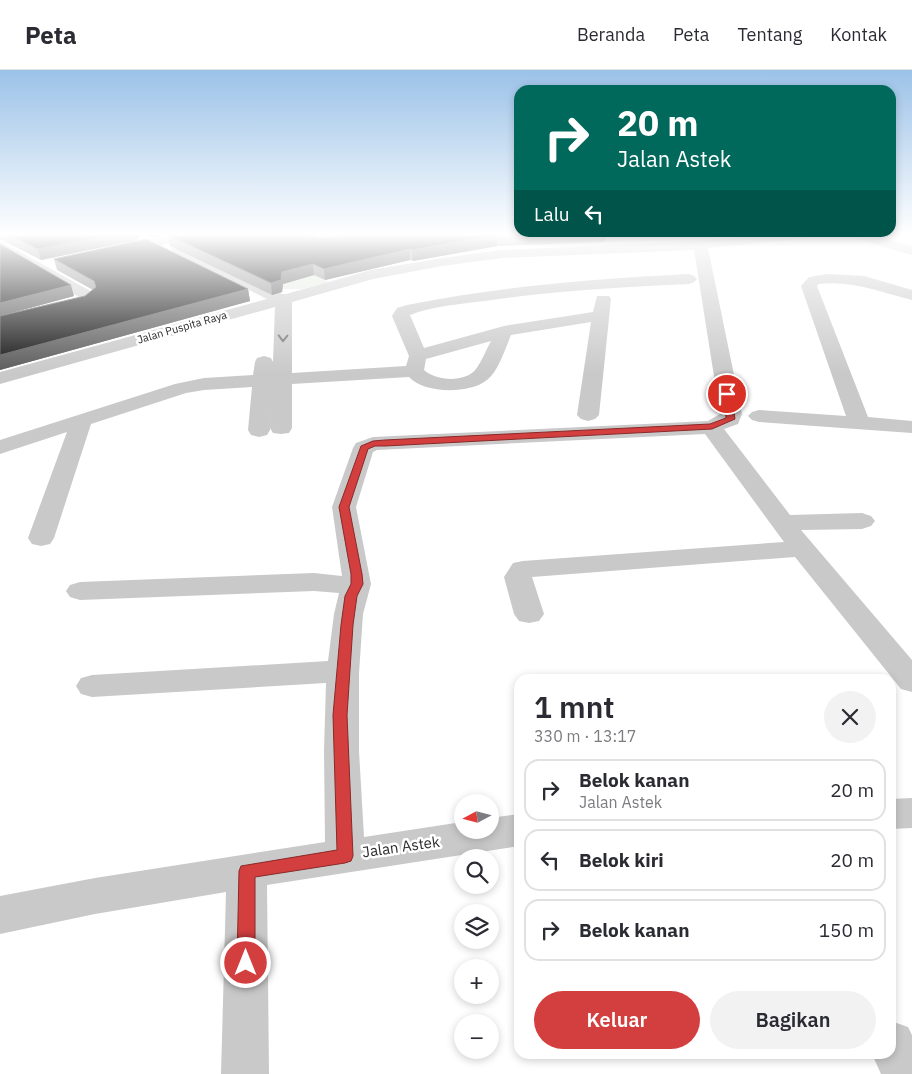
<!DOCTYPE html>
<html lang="id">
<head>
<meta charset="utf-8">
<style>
  :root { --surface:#fff; --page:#f2f2f3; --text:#2b2b33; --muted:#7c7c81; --line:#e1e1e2; --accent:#d33f3e }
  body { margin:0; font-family:"IBM Plex Sans",sans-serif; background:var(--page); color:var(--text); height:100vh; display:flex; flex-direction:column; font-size:19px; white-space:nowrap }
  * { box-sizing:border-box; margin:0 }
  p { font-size:16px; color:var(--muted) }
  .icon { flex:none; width:28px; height:28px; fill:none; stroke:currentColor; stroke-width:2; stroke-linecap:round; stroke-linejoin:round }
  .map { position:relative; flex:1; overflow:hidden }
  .side { position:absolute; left:514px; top:604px; width:382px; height:385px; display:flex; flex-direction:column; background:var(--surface); border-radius:15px; box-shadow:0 2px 8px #0003 }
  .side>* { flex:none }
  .banner { position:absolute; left:514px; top:15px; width:382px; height:152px; border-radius:15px; box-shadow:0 2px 8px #0003; background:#00695c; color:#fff; overflow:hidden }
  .needle { width:32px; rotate:263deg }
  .fabs { position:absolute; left:454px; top:724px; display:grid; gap:10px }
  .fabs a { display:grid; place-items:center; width:45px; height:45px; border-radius:50%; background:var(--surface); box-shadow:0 2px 8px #0003; font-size:25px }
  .pin { position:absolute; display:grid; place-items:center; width:42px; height:42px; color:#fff; margin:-21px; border:2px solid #fff; border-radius:50%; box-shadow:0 1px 5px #0007 }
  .me { position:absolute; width:55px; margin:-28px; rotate:0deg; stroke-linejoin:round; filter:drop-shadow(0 0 4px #0008) }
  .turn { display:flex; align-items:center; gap:18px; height:105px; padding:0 20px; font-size:22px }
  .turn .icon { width:65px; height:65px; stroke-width:2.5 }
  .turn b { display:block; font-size:35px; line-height:42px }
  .then { display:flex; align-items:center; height:48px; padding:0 20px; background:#0003; gap:10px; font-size:19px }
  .round { display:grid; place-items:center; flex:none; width:52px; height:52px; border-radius:26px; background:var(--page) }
  .summary { display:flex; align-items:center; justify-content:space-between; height:85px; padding:0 20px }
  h1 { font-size:30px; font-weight:600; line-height:38px }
  .action { display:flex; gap:10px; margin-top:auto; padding:10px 20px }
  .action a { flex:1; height:58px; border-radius:30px; background:var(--accent); color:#fff; font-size:20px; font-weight:600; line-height:58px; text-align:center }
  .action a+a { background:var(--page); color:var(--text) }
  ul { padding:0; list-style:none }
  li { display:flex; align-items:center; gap:15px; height:62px; margin:0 10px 8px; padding:0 10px; border:2px solid var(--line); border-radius:15px }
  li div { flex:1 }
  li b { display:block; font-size:19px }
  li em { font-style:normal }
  header { display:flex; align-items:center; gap:30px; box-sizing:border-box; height:70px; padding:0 25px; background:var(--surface); border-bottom:1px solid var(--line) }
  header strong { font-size:24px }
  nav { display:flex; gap:28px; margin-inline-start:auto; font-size:18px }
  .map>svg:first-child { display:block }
  .green { fill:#e1e8db }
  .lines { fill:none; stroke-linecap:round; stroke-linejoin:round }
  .minor { fill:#c9c9c9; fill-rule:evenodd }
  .wall { fill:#898989 }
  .shaded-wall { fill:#5a5a5a }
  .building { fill:#131313; stroke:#5a5a5a }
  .oneway { stroke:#737373 }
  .route { fill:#d33f3e; stroke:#892928 }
  .labels { text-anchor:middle; stroke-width:5; stroke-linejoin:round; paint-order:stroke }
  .far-street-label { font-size:11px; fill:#2c2c2c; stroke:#fff }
  .near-street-label { font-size:15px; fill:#2c2c2c; stroke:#fff }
</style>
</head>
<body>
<header>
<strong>Peta</strong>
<nav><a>Beranda</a><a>Peta</a><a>Tentang</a><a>Kontak</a></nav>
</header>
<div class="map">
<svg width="912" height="1004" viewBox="0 0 912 1004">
  <rect width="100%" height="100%" fill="#fff"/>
  <!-- green -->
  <path class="green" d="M300,198L329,212L302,219H274Z"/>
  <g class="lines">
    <!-- minor -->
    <g class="minor">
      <path d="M176,164H201L194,168L118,184L113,183L111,180L113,177Z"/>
      <path d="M773,164H819L812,168L708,178L742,344L738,354L724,359L790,445L862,443L871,446L875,451L871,456L862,459L801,460L912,590V622L901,619L795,487L532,507L544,544L539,551L529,553L519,551L514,544L504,507L513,493L523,491L784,472L705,364L377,380L373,382L356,437L371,514L363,544L359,603V681L364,767L462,752V760H490V748L519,744V776L267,815L269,1004H221L226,822L95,844L0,864V826L95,808L325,772L324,681L326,613L92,627L81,624L76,616L81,608L92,605L328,591L334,544L339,523L314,521L80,530L70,527L66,521L70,515L80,512L314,503L342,506L332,437L353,378L356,373L373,367L708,351L720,344L694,180L502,188L442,196L373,209L292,232V303L406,296L409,286L392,246L397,238L407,235C500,216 594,209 689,204L694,206L697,209L694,212L689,214C621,217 552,221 484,231C461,234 432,236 410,245L424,278L504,256L593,242L597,226H609L611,229L599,345L595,349L588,351L581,349L577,345L591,252L511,265C505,279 499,300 487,310C470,324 424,324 409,307L292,314V358L289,363L281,364L273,363L270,358L271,331L270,360L267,365L259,367L251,365L248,360L252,317L204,320L186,323L91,354L54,468L50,474L41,476L32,474L28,468L67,362L0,384V370L175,314L204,308L253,305L255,292L257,288L264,286L271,288L273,292L275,237L0,314V302L267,229L173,182L171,179L173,176L178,175L282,224H286L371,200L442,188L502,180L700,171ZM491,271C486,280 482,291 476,299C465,313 436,311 424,300L426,289Z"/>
      <path d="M848,164H868L912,176V185L850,167Z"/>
      <path d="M0,171L96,224L98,227L88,236L0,258V248L79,227L0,181Z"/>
      <path d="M827,204L864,206L912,220V230C880,222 852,210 819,214L817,216L868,347L912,351V363L759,352L752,350L748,346L752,342L759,340L846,346L801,216L809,207Z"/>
      <path d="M912,728V758L891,759V729Z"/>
      <path d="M891,951L908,957L912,965V1004H881L872,984H891Z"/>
    </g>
  </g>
  <!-- wall -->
  <g class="wall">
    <path d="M0,164H168L152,167L145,165L140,166L137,170L41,190L0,169Z"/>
    <path d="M311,164H350L323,167Z"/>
    <path d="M359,164H606L605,172L497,176L413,191L410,190L325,210L314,205L283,214L282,222L272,225L170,176L168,165L322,168Z"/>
    <path d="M0,174L74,226L4,245L85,226L93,220L57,200L54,189L248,219L250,231L0,300Z"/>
  </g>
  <!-- shaded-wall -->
  <g class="shaded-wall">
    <path d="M116,164H144L145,165L140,166L137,170L41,190L38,179Z"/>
    <path d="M151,164H168L152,167Z"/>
    <path d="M323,164H350L323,167Z"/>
    <path d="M497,165V176L413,191L412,180Z"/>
    <path d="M410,179V190L325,210L324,199Z"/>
    <path d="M313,194L314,205L283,214L282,222L272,225L271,213L282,202Z"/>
    <path d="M71,215L74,226L0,246V233Z"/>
    <path d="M248,219L250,231L0,300V285Z"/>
  </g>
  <!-- building -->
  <g class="building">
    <path d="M6,164H116L38,179Z"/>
    <path d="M174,164H305L322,168L359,164H542L497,165L412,180L410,179L324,199L313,194L282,202L281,210L271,213L168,165Z"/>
    <path d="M146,169L248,219L0,285V246L85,226L96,217L94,211L54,189Z"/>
    <path d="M0,174L71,215L0,233Z"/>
  </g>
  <!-- one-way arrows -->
  <defs><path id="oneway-chevron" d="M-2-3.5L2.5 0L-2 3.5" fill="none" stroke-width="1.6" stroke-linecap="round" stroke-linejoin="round" transform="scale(1.25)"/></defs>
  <use class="oneway" href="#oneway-chevron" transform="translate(283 268) rotate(91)"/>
  <!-- sky -->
  <linearGradient id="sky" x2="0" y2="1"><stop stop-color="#9bc2e8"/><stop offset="0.54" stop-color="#fff"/><stop offset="1" stop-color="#fff" stop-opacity="0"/></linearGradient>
  <rect width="912" height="304" fill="url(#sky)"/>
  <!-- route -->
  <path class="route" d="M724,322L731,324L735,349L712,359L385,376H375L368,379L349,437L362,504L363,514L357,526L353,555L347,645L353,786L351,791L345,793L255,807V893L252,899L246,902L240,899L237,893L239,801L241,796L337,780L333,645L341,555L345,526L351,514V504L339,437L361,376L373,371L385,370L710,354L726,348Z"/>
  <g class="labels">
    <!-- far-street labels -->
    <g class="far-street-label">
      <text transform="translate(182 257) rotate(-16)" y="4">Jalan Puspita Raya</text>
    </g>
    <!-- near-street labels -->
    <g class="near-street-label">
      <text transform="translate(401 777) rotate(-8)" y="5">Jalan Astek</text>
    </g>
  </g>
</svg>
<div class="fabs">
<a><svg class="needle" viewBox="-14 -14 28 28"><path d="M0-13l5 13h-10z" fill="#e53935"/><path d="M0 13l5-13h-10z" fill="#7c7c81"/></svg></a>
<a><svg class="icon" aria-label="search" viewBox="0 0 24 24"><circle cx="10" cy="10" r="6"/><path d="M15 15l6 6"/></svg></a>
<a><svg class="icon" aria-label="layers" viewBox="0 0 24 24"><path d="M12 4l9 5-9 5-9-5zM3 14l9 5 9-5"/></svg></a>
<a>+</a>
<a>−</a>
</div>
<div class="pin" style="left:727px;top:324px;background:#d93025"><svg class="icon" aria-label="arrive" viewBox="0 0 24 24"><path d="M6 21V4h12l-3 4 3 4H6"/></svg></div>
<svg class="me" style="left:246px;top:893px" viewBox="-20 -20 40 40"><circle r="17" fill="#d33f3e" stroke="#fff" stroke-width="3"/><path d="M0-11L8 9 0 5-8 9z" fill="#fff"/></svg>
<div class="banner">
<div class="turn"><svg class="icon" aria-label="right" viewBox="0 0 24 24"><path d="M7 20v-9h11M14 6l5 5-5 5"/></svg><div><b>20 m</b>Jalan Astek</div></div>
<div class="then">Lalu<svg class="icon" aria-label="left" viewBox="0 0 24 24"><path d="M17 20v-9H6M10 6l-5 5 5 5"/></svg></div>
</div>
<section class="side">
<div class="summary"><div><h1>1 mnt</h1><p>330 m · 13:17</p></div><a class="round"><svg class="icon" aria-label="close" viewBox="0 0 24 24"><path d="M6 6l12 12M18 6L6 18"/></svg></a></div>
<ul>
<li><svg class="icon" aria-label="right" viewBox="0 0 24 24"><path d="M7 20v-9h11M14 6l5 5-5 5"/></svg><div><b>Belok kanan</b><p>Jalan Astek</p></div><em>20 m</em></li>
<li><svg class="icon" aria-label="left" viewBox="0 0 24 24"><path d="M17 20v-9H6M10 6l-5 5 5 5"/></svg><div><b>Belok kiri</b></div><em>20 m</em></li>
<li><svg class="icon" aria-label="right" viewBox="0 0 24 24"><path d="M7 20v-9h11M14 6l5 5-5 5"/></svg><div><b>Belok kanan</b></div><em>150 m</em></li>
</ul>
<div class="action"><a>Keluar</a><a>Bagikan</a></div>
</section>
</div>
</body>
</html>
